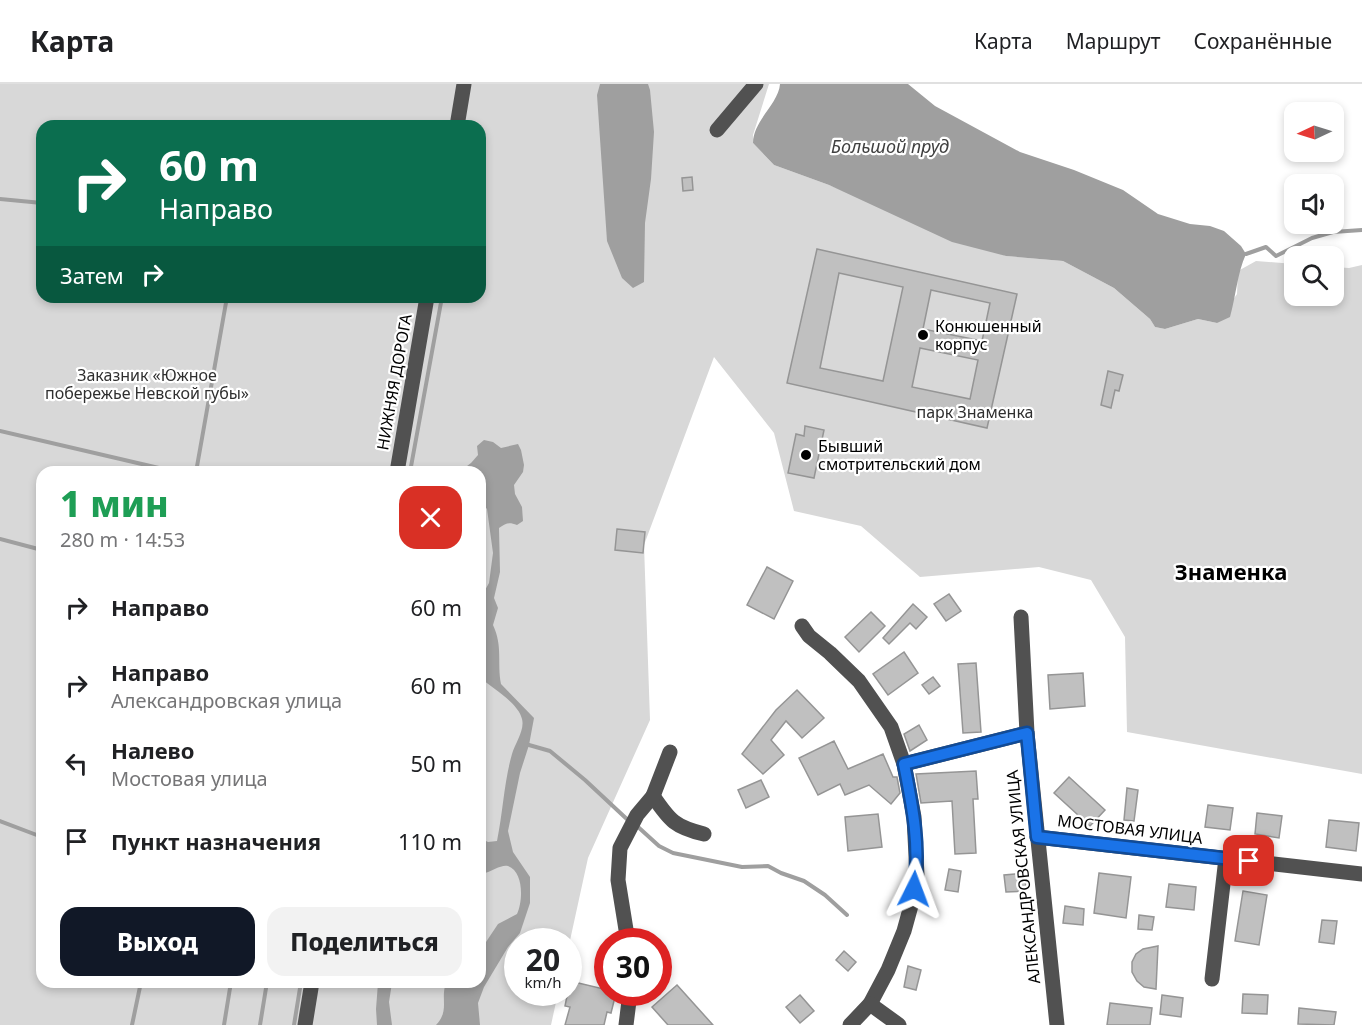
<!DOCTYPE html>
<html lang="ru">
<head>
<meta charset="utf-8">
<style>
  :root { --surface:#fff; --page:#f2f2f2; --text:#202124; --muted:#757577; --line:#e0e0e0; --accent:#111827 }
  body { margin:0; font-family:"Noto Sans",sans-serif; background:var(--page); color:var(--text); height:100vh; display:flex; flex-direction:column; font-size:22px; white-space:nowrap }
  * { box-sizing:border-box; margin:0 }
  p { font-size:20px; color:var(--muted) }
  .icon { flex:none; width:33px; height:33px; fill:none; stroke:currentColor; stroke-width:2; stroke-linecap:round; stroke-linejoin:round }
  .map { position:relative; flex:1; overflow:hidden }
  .side { position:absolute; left:36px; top:382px; width:450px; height:522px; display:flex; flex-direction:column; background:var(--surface); border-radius:18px; box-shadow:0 3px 9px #0003 }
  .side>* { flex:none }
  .top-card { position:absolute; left:36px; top:36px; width:450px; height:183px; border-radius:18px; box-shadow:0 3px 9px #0003; background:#0b6e4f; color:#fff; overflow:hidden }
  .needle { width:39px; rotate:266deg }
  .controls { position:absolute; left:1284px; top:18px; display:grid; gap:12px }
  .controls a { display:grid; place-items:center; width:60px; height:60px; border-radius:12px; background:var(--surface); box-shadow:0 3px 9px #0003; font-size:30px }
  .speed { position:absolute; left:504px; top:844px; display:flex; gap:12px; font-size:30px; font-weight:700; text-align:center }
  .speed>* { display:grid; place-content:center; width:78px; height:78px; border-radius:50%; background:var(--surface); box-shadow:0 3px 9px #0003; line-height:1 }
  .speed small { font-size:15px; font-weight:400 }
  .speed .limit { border:9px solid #d22; background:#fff; color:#111 }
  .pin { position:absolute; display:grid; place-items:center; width:51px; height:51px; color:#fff; margin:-26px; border-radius:12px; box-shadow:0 3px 9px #0006 }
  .me { position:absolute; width:66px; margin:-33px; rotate:3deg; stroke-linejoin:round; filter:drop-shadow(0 0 4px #0008) }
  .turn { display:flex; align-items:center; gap:21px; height:126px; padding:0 24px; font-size:27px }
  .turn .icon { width:78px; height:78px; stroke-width:2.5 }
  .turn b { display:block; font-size:42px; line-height:51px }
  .then { display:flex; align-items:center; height:57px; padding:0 24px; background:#0003; gap:12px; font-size:22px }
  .round { display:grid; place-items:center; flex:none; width:63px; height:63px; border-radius:18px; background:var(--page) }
  .head { display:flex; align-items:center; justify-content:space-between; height:102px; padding:0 24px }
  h1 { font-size:36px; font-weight:800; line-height:45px; color:#1e9e55 }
  .primary-button { display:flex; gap:12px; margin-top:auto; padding:12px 24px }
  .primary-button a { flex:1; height:69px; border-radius:18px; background:var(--accent); color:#fff; font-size:24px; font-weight:800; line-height:69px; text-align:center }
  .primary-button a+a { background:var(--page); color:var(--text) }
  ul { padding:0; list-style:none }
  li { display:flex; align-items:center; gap:18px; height:78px; padding:0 24px }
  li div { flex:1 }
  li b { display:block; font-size:22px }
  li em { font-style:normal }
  header { display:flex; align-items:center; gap:36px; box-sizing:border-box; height:84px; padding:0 30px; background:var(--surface); border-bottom:2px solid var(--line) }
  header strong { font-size:28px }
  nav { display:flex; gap:33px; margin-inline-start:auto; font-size:21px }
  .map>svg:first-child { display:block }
  .green { fill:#d8d8d8; fill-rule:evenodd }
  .water { fill:#9f9f9f }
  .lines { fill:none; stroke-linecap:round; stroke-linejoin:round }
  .stream { stroke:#9f9f9f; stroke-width:4 }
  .building { fill:#c0c0c0; stroke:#959595; stroke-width:1.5; fill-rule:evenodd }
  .minor { stroke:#515151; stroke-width:15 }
  .route-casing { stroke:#114b97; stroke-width:15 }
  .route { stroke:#1a73e8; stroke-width:10 }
  .poi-dot { fill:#000; stroke:#fff; stroke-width:2 }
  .labels { text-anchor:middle; stroke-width:4.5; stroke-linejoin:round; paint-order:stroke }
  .poi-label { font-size:16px; fill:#000; stroke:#fff; text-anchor:start }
  .park-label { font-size:16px; fill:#2f2f2f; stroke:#fff }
  .street-label { font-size:16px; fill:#000; stroke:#fff }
  .water-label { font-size:18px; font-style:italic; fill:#404040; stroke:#fff }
  .district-label { font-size:22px; font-weight:bold; fill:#000; stroke:#fff }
</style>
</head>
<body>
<header>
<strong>Карта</strong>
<nav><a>Карта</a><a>Маршрут</a><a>Сохранённые</a></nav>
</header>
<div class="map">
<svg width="1362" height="941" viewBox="0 0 1362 941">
  <rect width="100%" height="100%" fill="#fff"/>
  <!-- green -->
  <path class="green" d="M0,0H769L753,51V59L774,81L829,101L1006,172L1063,177L1114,204L1150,235L1155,243L1165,245L1198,235L1217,239L1237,210L1238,187L1256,177L1294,180V212H1334V183L1349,184L1362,181V690L1127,648L1125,553L1091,496L1039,483L920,493L861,442L794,427L774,349L714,273L644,461L650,636L588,774L569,861L568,858H518V909H558L551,941H0ZM42,42H480V213H42ZM42,388H480V898H42Z"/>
  <!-- water -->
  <g class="water">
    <path d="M600,0H648L650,6L654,48L651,95L645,139L644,198L633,204L622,194L607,157L597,11Z"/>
    <path d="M780,0H908L935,22L1020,68L1074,86L1123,106L1158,130L1190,140L1210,142L1224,147L1241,162L1246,170C1237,190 1236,212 1230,233L1217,239L1198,235L1165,245L1155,243L1150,235L1114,204L1063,177L1006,172L952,158L829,101L774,81L753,59C753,37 779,19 780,0Z"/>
    <path d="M484,356L493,358L501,364L518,360L521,366L524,381L523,388L514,401L515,410L522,423L523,437L517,441C509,438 506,439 499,444L500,488L494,514L498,524L493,541C503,562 497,579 501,600L534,634L529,661L520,689L508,747L513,768L530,793V819L520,849L508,863L484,903L478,919L480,941H436C450,926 440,915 446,899L480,898V867L498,840L517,830C523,817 524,788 508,782C502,780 492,787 485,789L480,784V754L488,758L497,757C503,728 504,698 512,670C515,660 525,646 522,635C518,618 491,604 480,593V515L489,499L493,469L487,425L480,417V388H459L471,379L478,371L477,362Z"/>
    <path d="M378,899H392L389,918L392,941H377L376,925Z"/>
  </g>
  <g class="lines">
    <!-- stream -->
    <g class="stream">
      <path d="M0,115L42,119"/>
      <path d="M1246,170L1266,163L1276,172L1312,154L1333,148L1362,146"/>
      <path d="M0,347L176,388"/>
      <path d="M196,388L227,213"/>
      <path d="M410,388L442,213"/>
      <path d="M0,455L42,466"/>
      <path d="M529,661L550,667L585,696L630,738"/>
      <path d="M0,737L42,753"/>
      <path d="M637,742L659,762L673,769L742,783L768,782L781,789L804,797L825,811L847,831"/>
      <path d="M132,941L141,898"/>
      <path d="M224,941L231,898"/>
      <path d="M260,941L267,898"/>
      <path d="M294,941L301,898"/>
    </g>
  </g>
  <!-- building -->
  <g class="building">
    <path d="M692,93L693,106L683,107L682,94Z"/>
    <path d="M817,165L1017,210L987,344L787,299ZM839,189L903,203L883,297L820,284ZM931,206L990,219L982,257L923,245ZM920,264L978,276L970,315L912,303Z"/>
    <path d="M1108,287L1123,291L1119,307L1115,306L1111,324L1101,321Z"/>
    <path d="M805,342L824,346L814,394L788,389L796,350L804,352Z"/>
    <path d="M617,445L645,448L643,469L615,466Z"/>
    <path d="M767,483L793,497L774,535L747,521Z"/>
    <path d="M949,510L961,527L946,537L934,520Z"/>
    <path d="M913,520L927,533L916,545L910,539L889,560L883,554Z"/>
    <path d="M871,528L885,542L859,568L845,553Z"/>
    <path d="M904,568L918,589L888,611L873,590Z"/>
    <path d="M976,579L981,648L963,649L958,580Z"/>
    <path d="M1083,589L1085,622L1050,625L1048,591Z"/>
    <path d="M933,593L940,602L929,610L922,601Z"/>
    <path d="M797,606L824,634L802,654L786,637L771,656L784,671L763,690L742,670L776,626Z"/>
    <path d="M919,641L927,656L910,667L904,650Z"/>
    <path d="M834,657L848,685L883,670L893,693H897L900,709L891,720L869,701L845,711L840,700L818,711L799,674Z"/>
    <path d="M976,687L978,715H973L976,769L955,770L952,717L921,719L916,690Z"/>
    <path d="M1069,693L1105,726L1090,742L1054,709Z"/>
    <path d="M761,696L769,713L746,724L738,706Z"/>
    <path d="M1127,704L1138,706L1134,737L1124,736Z"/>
    <path d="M1208,721L1233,724L1230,746L1205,743Z"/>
    <path d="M1257,729L1282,732L1279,754L1255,750Z"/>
    <path d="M878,730L882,763L848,767L845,733Z"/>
    <path d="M1329,736L1359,739L1356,767L1326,763Z"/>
    <path d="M949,785L961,787L958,808L945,806Z"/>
    <path d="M1025,789L1026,807L1006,808L1004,791Z"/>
    <path d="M1099,789L1131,793L1126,834L1094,829Z"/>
    <path d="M1169,800L1196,803L1194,826L1166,823Z"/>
    <path d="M1243,807L1267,811L1259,861L1235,857Z"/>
    <path d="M1065,822L1084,825L1083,841L1063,839Z"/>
    <path d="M1139,831L1154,833L1152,846L1138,845Z"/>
    <path d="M1322,836L1337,837L1334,860L1319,858Z"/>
    <path d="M1158,862L1156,905L1144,903L1137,897L1132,888V878L1136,870L1143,865Z"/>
    <path d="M844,867L856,878L848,887L836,876Z"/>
    <path d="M908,882L921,886L916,906L904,903Z"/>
    <path d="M570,897L608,906V909H616L611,929L607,928L604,941H565L570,923L565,922Z"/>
    <path d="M677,901L713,941H668L652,923Z"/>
    <path d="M1243,910L1268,911L1267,930L1242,929Z"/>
    <path d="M800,911L814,927L800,939L786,923Z"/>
    <path d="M1162,911L1183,914L1181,933L1160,930Z"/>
    <path d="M1110,919L1152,924L1150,941H1107Z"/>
    <path d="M1299,924L1336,928L1334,941L1298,940Z"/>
  </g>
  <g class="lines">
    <!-- minor -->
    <g class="minor">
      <path d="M457,42L464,0"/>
      <path d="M717,46L756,0"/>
      <path d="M397,388L427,213"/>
      <path d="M1021,533L1027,649L1057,941"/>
      <path d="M802,542L809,552L830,569L859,597L891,643L904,680L914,733L917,791L912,818L904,847L888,886L870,920L850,941"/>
      <path d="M904,680L1027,649"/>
      <path d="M653,712C670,737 675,743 704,750"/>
      <path d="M1037,753L1362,790"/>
      <path d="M628,858L618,796L620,764L637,731L653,712L670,668"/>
      <path d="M1212,895L1226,774"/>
      <path d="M870,920L899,941"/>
      <path d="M305,941L312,898"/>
      <path d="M626,941L630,909"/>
    </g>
  </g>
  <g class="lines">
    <!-- route casing -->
    <g class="route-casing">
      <path id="route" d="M914,805C921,763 912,720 904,680L1027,649L1037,753L1249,777"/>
    </g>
    <!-- route -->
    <use href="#route" class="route"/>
  </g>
  <!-- markers -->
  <g class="poi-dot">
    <circle cx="923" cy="251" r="6"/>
    <circle cx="806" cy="371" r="6"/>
  </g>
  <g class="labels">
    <!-- poi labels -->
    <g class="poi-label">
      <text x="935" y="248">Конюшенный<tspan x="935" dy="18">корпус</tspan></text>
      <text x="818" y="368">Бывший<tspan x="818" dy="18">смотрительский дом</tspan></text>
    </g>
    <!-- park labels -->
    <g class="park-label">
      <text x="147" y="297">Заказник «Южное<tspan x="147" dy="18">побережье Невской губы»</tspan></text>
      <text x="975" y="334">парк Знаменка</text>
    </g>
    <!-- street labels -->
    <g class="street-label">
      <text transform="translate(394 298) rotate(-80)" y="6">НИЖНЯЯ ДОРОГА</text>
      <text transform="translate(1130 745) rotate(7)" y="6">МОСТОВАЯ УЛИЦА</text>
      <text transform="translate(1023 793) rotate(-96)" y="6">АЛЕКСАНДРОВСКАЯ УЛИЦА</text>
    </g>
    <!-- water labels -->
    <g class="water-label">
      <text x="890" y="69">Большой пруд</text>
    </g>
    <!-- district labels -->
    <g class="district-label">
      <text x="1231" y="496">Знаменка</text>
    </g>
  </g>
</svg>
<div class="controls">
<a><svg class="needle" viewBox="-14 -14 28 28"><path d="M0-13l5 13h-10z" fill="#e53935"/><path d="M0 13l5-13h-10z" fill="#757577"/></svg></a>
<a><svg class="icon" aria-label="sound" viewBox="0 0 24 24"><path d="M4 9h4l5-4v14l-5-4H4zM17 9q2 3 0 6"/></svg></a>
<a><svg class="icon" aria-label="search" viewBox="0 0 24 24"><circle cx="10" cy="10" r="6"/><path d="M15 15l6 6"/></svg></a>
</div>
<div class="speed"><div>20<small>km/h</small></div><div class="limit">30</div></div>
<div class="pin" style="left:1249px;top:777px;background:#d93025"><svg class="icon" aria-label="arrive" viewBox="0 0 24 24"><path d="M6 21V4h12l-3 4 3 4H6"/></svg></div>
<svg class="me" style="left:914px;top:805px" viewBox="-20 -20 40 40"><path d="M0-17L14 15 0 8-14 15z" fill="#1a73e8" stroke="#fff" stroke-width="4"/></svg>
<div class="top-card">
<div class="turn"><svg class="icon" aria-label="right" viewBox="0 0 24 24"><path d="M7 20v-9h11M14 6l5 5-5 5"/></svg><div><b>60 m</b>Направо</div></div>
<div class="then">Затем<svg class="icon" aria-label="right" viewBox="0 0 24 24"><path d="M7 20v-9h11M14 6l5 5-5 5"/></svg></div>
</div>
<section class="side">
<div class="head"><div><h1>1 мин</h1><p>280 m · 14:53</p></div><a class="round" style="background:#d93025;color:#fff"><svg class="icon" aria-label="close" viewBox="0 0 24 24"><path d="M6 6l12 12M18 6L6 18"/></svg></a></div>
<ul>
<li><svg class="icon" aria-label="right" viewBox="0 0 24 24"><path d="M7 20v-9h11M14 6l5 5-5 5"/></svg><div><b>Направо</b></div><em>60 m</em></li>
<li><svg class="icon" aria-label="right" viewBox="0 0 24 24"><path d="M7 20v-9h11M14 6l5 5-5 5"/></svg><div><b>Направо</b><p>Александровская улица</p></div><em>60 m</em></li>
<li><svg class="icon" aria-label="left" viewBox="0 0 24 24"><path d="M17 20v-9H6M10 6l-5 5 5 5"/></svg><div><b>Налево</b><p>Мостовая улица</p></div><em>50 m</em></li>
<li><svg class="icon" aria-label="arrive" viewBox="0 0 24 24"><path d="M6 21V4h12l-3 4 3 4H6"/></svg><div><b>Пункт назначения</b></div><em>110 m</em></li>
</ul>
<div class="primary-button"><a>Выход</a><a>Поделиться</a></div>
</section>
</div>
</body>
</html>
